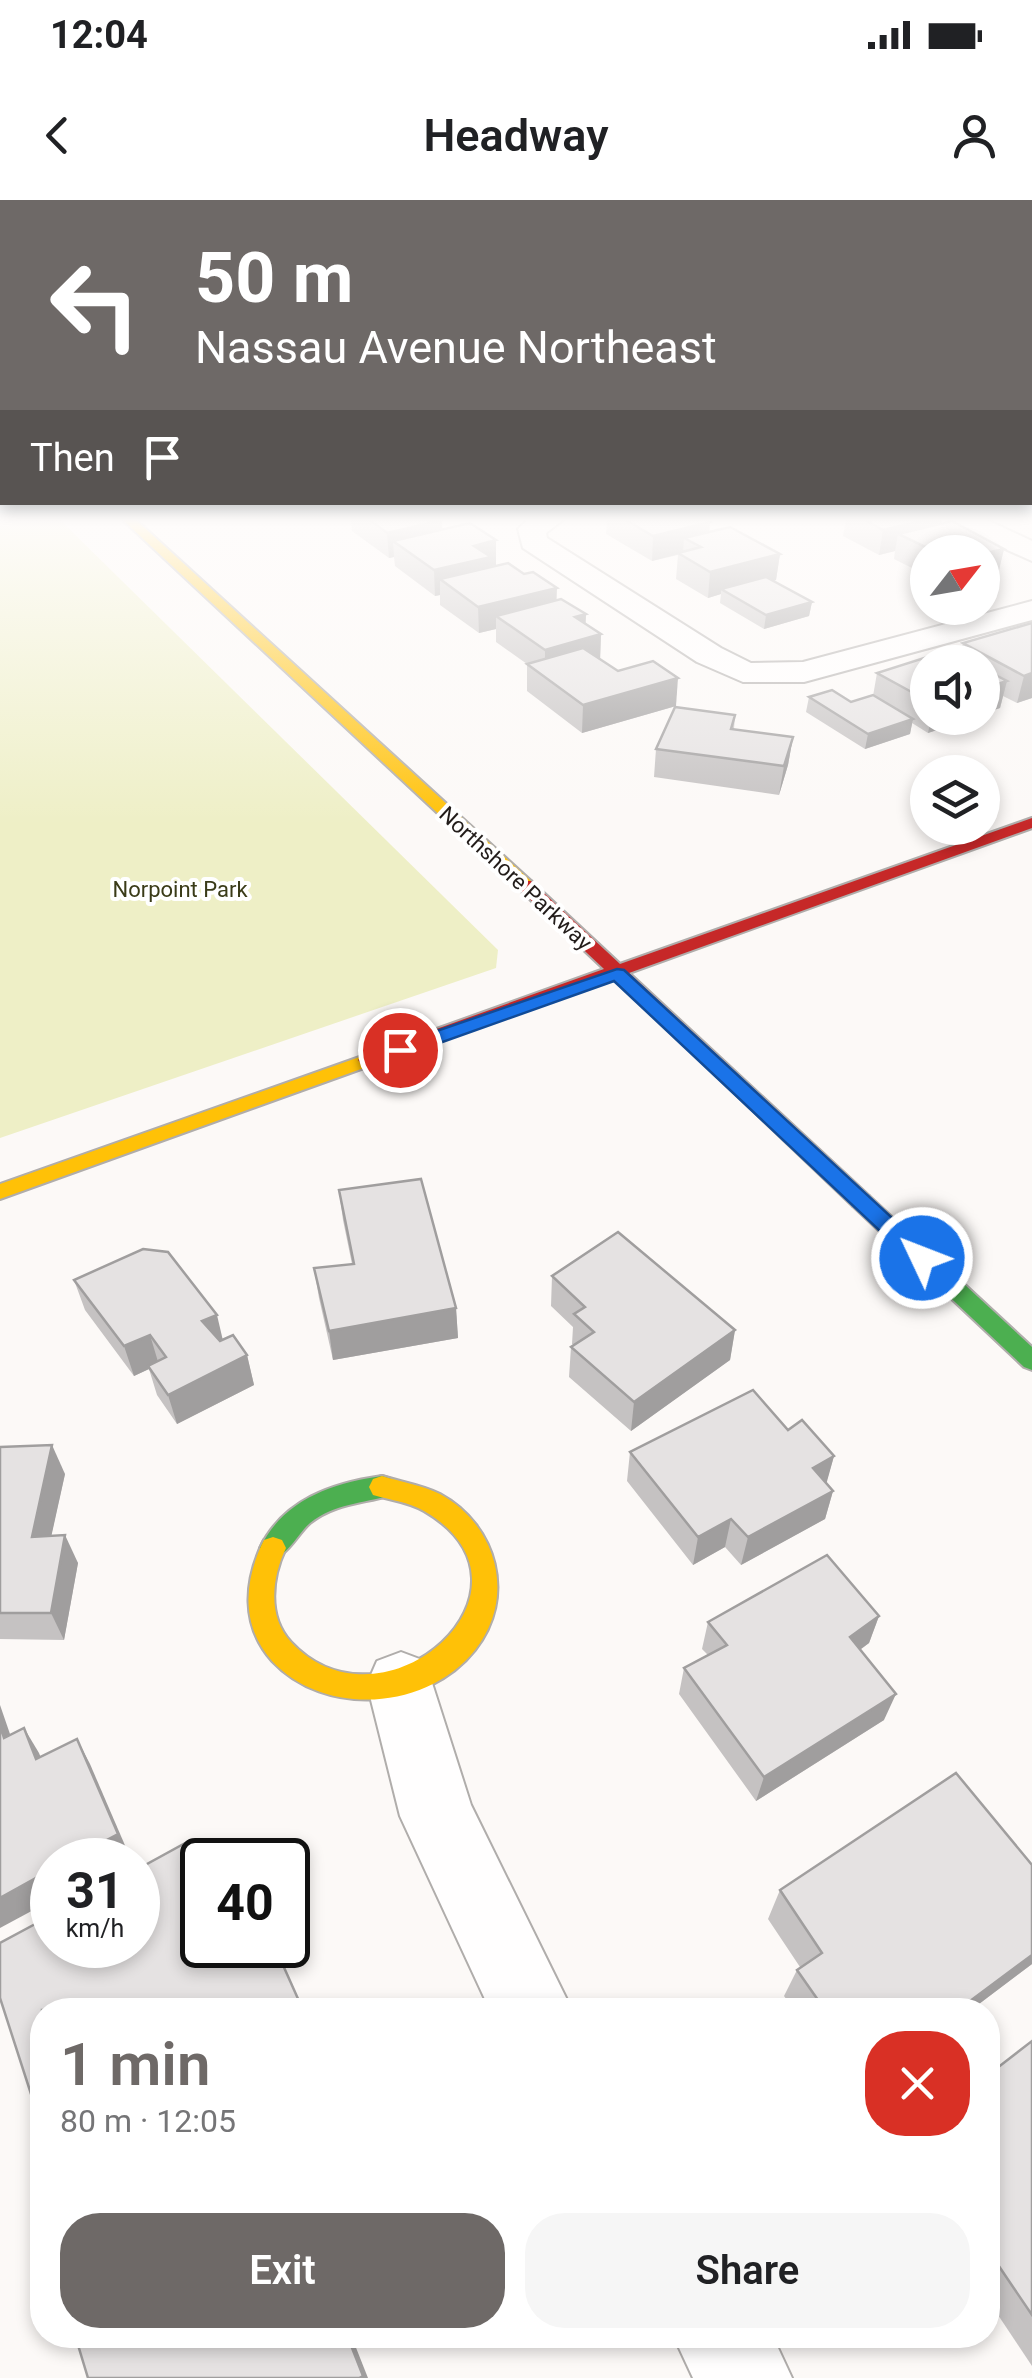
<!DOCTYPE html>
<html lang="en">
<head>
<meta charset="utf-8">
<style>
  :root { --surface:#fff; --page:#f6f6f6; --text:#202124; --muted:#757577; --accent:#6e6967 }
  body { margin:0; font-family:Roboto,sans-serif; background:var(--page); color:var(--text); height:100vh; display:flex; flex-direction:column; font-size:38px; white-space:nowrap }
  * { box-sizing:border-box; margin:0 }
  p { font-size:32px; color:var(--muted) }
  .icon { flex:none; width:55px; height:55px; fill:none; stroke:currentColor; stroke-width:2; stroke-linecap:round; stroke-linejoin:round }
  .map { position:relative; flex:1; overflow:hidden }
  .side { position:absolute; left:30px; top:1798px; width:970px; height:350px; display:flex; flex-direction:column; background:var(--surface); border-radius:40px; box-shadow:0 5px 15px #0003 }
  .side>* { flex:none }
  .banner { position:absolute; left:0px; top:0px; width:1032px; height:305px; box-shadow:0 5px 15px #0003; background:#6e6967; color:#fff; overflow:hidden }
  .needle { width:65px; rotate:59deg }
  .fabs { position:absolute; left:910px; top:335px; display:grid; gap:20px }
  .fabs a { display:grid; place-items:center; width:90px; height:90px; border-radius:50%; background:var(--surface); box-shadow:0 5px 15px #0003; font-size:50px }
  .speed { position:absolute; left:30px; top:1638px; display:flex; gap:20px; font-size:50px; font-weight:700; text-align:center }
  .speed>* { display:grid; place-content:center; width:130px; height:130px; border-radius:50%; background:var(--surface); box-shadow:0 5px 15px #0003; line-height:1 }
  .speed small { font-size:25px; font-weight:400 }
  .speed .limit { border:5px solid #111; border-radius:15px; background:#fff; color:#111 }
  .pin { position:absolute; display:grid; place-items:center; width:85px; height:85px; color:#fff; margin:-42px; border:5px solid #fff; border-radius:50%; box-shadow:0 2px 10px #0007 }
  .me { position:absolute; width:110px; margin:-55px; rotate:313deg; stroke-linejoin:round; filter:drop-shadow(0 0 8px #0008) }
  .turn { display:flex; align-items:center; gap:35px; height:210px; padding:0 30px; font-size:45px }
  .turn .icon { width:130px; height:130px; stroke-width:2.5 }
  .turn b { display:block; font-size:70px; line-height:85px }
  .then { display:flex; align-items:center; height:95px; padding:0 30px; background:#0003; gap:20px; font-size:38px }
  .round { display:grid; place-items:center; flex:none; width:105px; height:105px; border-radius:40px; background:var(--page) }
  .headline { display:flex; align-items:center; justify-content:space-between; height:170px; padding:0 30px }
  h1 { font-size:60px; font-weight:600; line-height:75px; color:var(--accent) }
  .primary-button { display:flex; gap:20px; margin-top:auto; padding:20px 30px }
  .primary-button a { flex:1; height:115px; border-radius:40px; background:var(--accent); color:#fff; font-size:40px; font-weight:600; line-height:115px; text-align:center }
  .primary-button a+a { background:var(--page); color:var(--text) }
  .status { display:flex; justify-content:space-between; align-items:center; height:70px; padding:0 50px; background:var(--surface); direction:ltr }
  .status svg { height:28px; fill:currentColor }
  header { display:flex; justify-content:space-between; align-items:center; height:130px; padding:0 30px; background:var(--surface); font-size:45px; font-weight:600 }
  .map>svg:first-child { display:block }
  .green { fill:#eeefc6 }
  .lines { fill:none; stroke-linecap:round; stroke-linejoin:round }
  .street-casing { stroke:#b0adab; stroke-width:4 }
  .fast-casing { stroke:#b0adab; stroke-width:4 }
  .slow-casing { stroke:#b0adab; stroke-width:4 }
  .jam-casing { stroke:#b0adab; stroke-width:4 }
  .street { fill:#fffefe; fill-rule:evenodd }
  .fast { fill:#4caf50; fill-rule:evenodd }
  .slow { fill:#ffc107; fill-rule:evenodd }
  .jam { fill:#c62828; fill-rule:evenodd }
  .wall { fill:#c5c2c2 }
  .shaded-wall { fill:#a09e9e }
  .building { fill:#e5e2e2; stroke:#a09e9e; stroke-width:2.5 }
  .route { fill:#1a73e8; stroke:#114b97; stroke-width:2.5 }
  .labels { text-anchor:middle; stroke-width:8; stroke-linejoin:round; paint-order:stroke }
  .far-street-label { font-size:22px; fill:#221c1a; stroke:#fff }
  .far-park-label { font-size:22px; fill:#3a3b18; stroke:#fff }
</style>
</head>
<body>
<div class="status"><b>12:04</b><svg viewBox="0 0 49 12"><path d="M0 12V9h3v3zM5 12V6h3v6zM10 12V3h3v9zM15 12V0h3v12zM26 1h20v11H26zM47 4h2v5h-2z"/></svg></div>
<header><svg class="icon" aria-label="back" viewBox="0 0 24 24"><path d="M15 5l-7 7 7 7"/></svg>Headway<svg class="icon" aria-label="person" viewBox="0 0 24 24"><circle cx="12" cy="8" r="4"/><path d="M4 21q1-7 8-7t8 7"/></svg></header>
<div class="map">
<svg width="1032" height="2178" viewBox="0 0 1032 2178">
  <rect width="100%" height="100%" fill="#fcf9f7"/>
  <!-- green -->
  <path class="green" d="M0,320H60L498,750L496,768L0,938Z"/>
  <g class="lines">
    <!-- street casing -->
    <g class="street-casing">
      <g id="street">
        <path d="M527,320H563L546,333L547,338L721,448L751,463L803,462L1032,401V420L804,482H743L697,462L523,348L518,329Z"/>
        <path d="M950,320H987L1032,341V361L954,326Z"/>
        <path d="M401,1452L425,1461L471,1605L572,1810H490L400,1616L367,1484L377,1461Z"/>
        <path d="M673,2135H772L792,2178H693Z"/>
      </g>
    </g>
    <!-- fast casing -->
    <g class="fast-casing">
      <g id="fast">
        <path d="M861,994L869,996L1032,1147V1170L1024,1167L853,1006L850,1001Z"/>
        <path d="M382,1276L391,1279L395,1287L391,1295C362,1304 335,1303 310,1323C295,1336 285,1364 264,1356L260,1348C283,1300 332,1283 382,1276Z"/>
      </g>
    </g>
    <!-- slow casing -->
    <g class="slow-casing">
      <g id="slow">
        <path d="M123,320H136L531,681V689H519Z"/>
        <path d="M368,854L375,856V864L0,999V984Z"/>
        <path d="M382,1276C401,1282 422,1285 440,1294C497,1325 517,1397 475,1450C427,1511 324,1517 272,1461C240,1425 244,1380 264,1340L273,1337L282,1340L286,1348C272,1377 267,1416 291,1442C384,1541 556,1388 424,1311C409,1302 390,1300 373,1295L369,1287L373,1279Z"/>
      </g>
    </g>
    <!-- jam casing -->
    <g class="jam-casing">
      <path id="jam" d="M1032,618V628L629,773L869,996L872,1001L869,1006H853L614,778L375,864H361L358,860L361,856L604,769L519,689V681H531L620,764Z"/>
    </g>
    <!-- street -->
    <use href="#street" class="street"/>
    <!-- fast -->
    <use href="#fast" class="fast"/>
    <!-- slow -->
    <use href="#slow" class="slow"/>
    <!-- jam -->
    <use href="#jam" class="jam"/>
  </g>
  <!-- wall -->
  <g class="wall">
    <path d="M351,320H442V330L496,340V365L556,400L586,414L585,424L601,434L600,460L676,506L582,533L527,491V464L496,442V429L479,433L440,405V395L435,396L395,366L394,357L389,358L352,331Z"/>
    <path d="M607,320H706L710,322L709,332L780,354L776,380L773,381L812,402L809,416L764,429L720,403L721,394L708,398L676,379L678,355L652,361L606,334Z"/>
    <path d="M846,320H942V323L1004,349L998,374L982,352H928V376L894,359L895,351L879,355L843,336Z"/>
    <path d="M1032,423V498L1017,503L1003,496L1000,508L982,514V462H928V518H973L928,533L912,523L910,534L865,549L806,512L809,497L832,490L851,502L873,496L877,473L949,450L960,456L963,443Z"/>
    <path d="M735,515L734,529L793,537L788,565L779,595L654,577L656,549Z"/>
    <path d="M339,990L456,1108L458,1138L333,1160L319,1098L314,1068L352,1064L343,1020Z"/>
    <path d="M552,1076L735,1130L730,1160L631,1231L569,1177L571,1147L574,1145L572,1144L573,1127L551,1106Z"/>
    <path d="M74,1080L223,1139L247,1155L254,1185L177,1224L157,1195L149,1169L134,1176L85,1110Z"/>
    <path d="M788,1230L834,1256L826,1283L833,1291L825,1319L741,1365L725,1347L693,1365L627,1281L630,1252Z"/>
    <path d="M0,1247L65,1274L51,1336L78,1363L64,1440L0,1439Z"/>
    <path d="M879,1416L869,1443L860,1450L884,1520L756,1601L679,1494L684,1468L708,1455L702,1449L708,1422Z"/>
    <path d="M780,1690L1032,1764L971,1810H794L784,1796L797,1770L800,1767L768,1719Z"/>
    <path d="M1032,1841V2166L988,2100V1875Z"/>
  </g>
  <!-- shaded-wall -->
  <g class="shaded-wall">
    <path d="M442,320L443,345L393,341L394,357L389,358L387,333Z"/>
    <path d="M925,320H942L938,341L898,334L895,351L879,355L883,330Z"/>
    <path d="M710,322L708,347L684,338L683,353L652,361L653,336Z"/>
    <path d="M496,340V365L440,379V395L435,396L434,370L474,346Z"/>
    <path d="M1004,349L998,374L982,378V354Z"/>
    <path d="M780,354L776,380L728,393L721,389V394L708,398L710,372Z"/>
    <path d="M557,388L556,414L496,416V429L479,433L478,407Z"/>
    <path d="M812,402L809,416L764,429L766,415Z"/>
    <path d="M586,414L585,439L601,434L600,461L545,477V450L575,417Z"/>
    <path d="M1032,473V498L1017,503L1024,476Z"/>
    <path d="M678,478L676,506L582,533L583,505Z"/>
    <path d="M1007,481L1000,508L982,514V489Z"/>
    <path d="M931,518H973L928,533Z"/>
    <path d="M913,519L910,534L865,549L868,534Z"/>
    <path d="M793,537L788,565L779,595L784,566Z"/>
    <path d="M456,1108L458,1138L333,1160L329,1131Z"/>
    <path d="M217,1115L224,1145L202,1121Z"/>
    <path d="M735,1130L730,1160L631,1231L634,1202Z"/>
    <path d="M150,1135L159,1165L148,1166L149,1169L134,1176L124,1146Z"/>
    <path d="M247,1155L254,1185L177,1224L168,1195Z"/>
    <path d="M52,1245L65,1274L45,1365L32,1337Z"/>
    <path d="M834,1256L826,1285L813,1268Z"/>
    <path d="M833,1291L825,1319L741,1365L748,1337Z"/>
    <path d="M731,1319L725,1347L693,1365L698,1337Z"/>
    <path d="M65,1335L78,1363L64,1440L51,1413Z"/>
    <path d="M879,1416L869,1443L840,1464L850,1437Z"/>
    <path d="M896,1494L884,1520L756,1601L764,1577Z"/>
    <path d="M0,1505L20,1563L4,1538L0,1525Z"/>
    <path d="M24,1528L39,1553L51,1583L36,1559Z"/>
    <path d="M77,1539L90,1564L130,1657L124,1660H69Z"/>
    <path d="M52,1669V1700L0,1728V1698Z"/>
    <path d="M1032,1755V1764L971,1810H958Z"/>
    <path d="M299,1801L302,1810H285Z"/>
    <path d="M347,2135H351L368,2178H359Z"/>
  </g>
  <!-- building -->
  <g class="building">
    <path d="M370,320H442L387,333Z"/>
    <path d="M626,320H706L710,322L653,336Z"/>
    <path d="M865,320H925L883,330Z"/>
    <path d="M952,321L1004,349L982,354V352H936L898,334Z"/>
    <path d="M470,323L496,340L474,346L491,357L434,370L393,341Z"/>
    <path d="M730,327L780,354L710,372L678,353L701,347L684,338Z"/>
    <path d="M508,363L524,374L533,372L557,388L478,407L440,379Z"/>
    <path d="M766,377L812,402L766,415L721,389Z"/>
    <path d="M561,399L586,414L575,417L601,434L545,450L496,416Z"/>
    <path d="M1032,423V473L1024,476L963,443Z"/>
    <path d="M583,448L618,471L653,461L678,478L583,505L527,464Z"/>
    <path d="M949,450L973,462H928V501L877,473Z"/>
    <path d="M982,468L1007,481L982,489Z"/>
    <path d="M832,490L851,502L873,495L913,519L868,534L809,497Z"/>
    <path d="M675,507L735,515L731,529L793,537L784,566L656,549Z"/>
    <path d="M421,979L456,1108L329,1131L314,1068L354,1064L339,990Z"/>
    <path d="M618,1032L735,1130L634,1202L571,1147L594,1132L574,1114L585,1107L552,1076Z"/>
    <path d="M143,1049L168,1052L217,1115L202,1121L220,1141L233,1135L247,1155L168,1195L148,1166L166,1157L150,1135L124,1146L74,1080Z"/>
    <path d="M753,1190L788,1230L802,1220L834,1256L813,1268L833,1291L748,1337L731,1319L698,1337L630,1252Z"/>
    <path d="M52,1245L32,1337L65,1335L51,1413H0V1247Z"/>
    <path d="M827,1355L879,1416L850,1437L896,1494L764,1577L684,1468L727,1445L708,1422Z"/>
    <path d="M0,1525L4,1538L24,1528L36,1559L77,1539L118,1634L69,1660H52V1669L0,1698Z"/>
    <path d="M956,1573L1032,1665V1755L958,1810H825L797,1770L822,1753L780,1690Z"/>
    <path d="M189,1641L202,1672V1745H274L299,1801L285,1810H42V1928L0,1798V1743L52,1715V1745H138V1669Z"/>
    <path d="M1032,1841V2115L988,2050V1875Z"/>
    <path d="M75,2135H347L363,2176L359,2178H88Z"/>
  </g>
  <!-- sky -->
  <linearGradient id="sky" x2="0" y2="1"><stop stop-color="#8ac8ee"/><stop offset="0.51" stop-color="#fefcfb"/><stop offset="1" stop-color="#fefcfb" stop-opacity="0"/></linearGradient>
  <rect width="1032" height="625" fill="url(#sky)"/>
  <!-- route -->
  <path class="route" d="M617,769L624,770L929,1052L933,1058L929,1063H914L614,781L406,855H393L390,850L393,846Z"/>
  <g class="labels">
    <!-- far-street labels -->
    <g class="far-street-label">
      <text transform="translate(516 678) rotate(43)" y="8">Northshore Parkway</text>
    </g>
    <!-- far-park labels -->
    <g class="far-park-label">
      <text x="180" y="697">Norpoint Park</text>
    </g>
  </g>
</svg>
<div class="fabs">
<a><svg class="needle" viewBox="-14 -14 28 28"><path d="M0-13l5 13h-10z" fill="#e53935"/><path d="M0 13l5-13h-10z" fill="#757577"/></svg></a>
<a><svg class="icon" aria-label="sound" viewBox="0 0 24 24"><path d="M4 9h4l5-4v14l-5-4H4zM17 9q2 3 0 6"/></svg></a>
<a><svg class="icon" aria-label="layers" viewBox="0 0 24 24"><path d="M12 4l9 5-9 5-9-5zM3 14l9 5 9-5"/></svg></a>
</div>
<div class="speed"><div>31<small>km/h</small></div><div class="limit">40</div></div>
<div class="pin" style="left:400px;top:850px;background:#d93025"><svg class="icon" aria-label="arrive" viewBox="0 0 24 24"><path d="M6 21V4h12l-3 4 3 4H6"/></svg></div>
<svg class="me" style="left:922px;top:1058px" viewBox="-20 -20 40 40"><circle r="17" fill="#1a73e8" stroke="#fff" stroke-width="3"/><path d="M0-11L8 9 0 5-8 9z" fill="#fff"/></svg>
<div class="banner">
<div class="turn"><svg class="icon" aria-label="left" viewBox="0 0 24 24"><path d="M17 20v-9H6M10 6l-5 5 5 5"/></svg><div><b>50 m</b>Nassau Avenue Northeast</div></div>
<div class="then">Then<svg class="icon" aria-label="arrive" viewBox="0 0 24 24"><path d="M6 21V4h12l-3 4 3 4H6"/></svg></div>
</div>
<section class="side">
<div class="headline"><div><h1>1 min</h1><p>80 m · 12:05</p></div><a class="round" style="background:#d93025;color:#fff"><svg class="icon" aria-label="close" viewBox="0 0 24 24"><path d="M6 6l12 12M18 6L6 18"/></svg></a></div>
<div class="primary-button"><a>Exit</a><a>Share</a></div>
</section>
</div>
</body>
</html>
